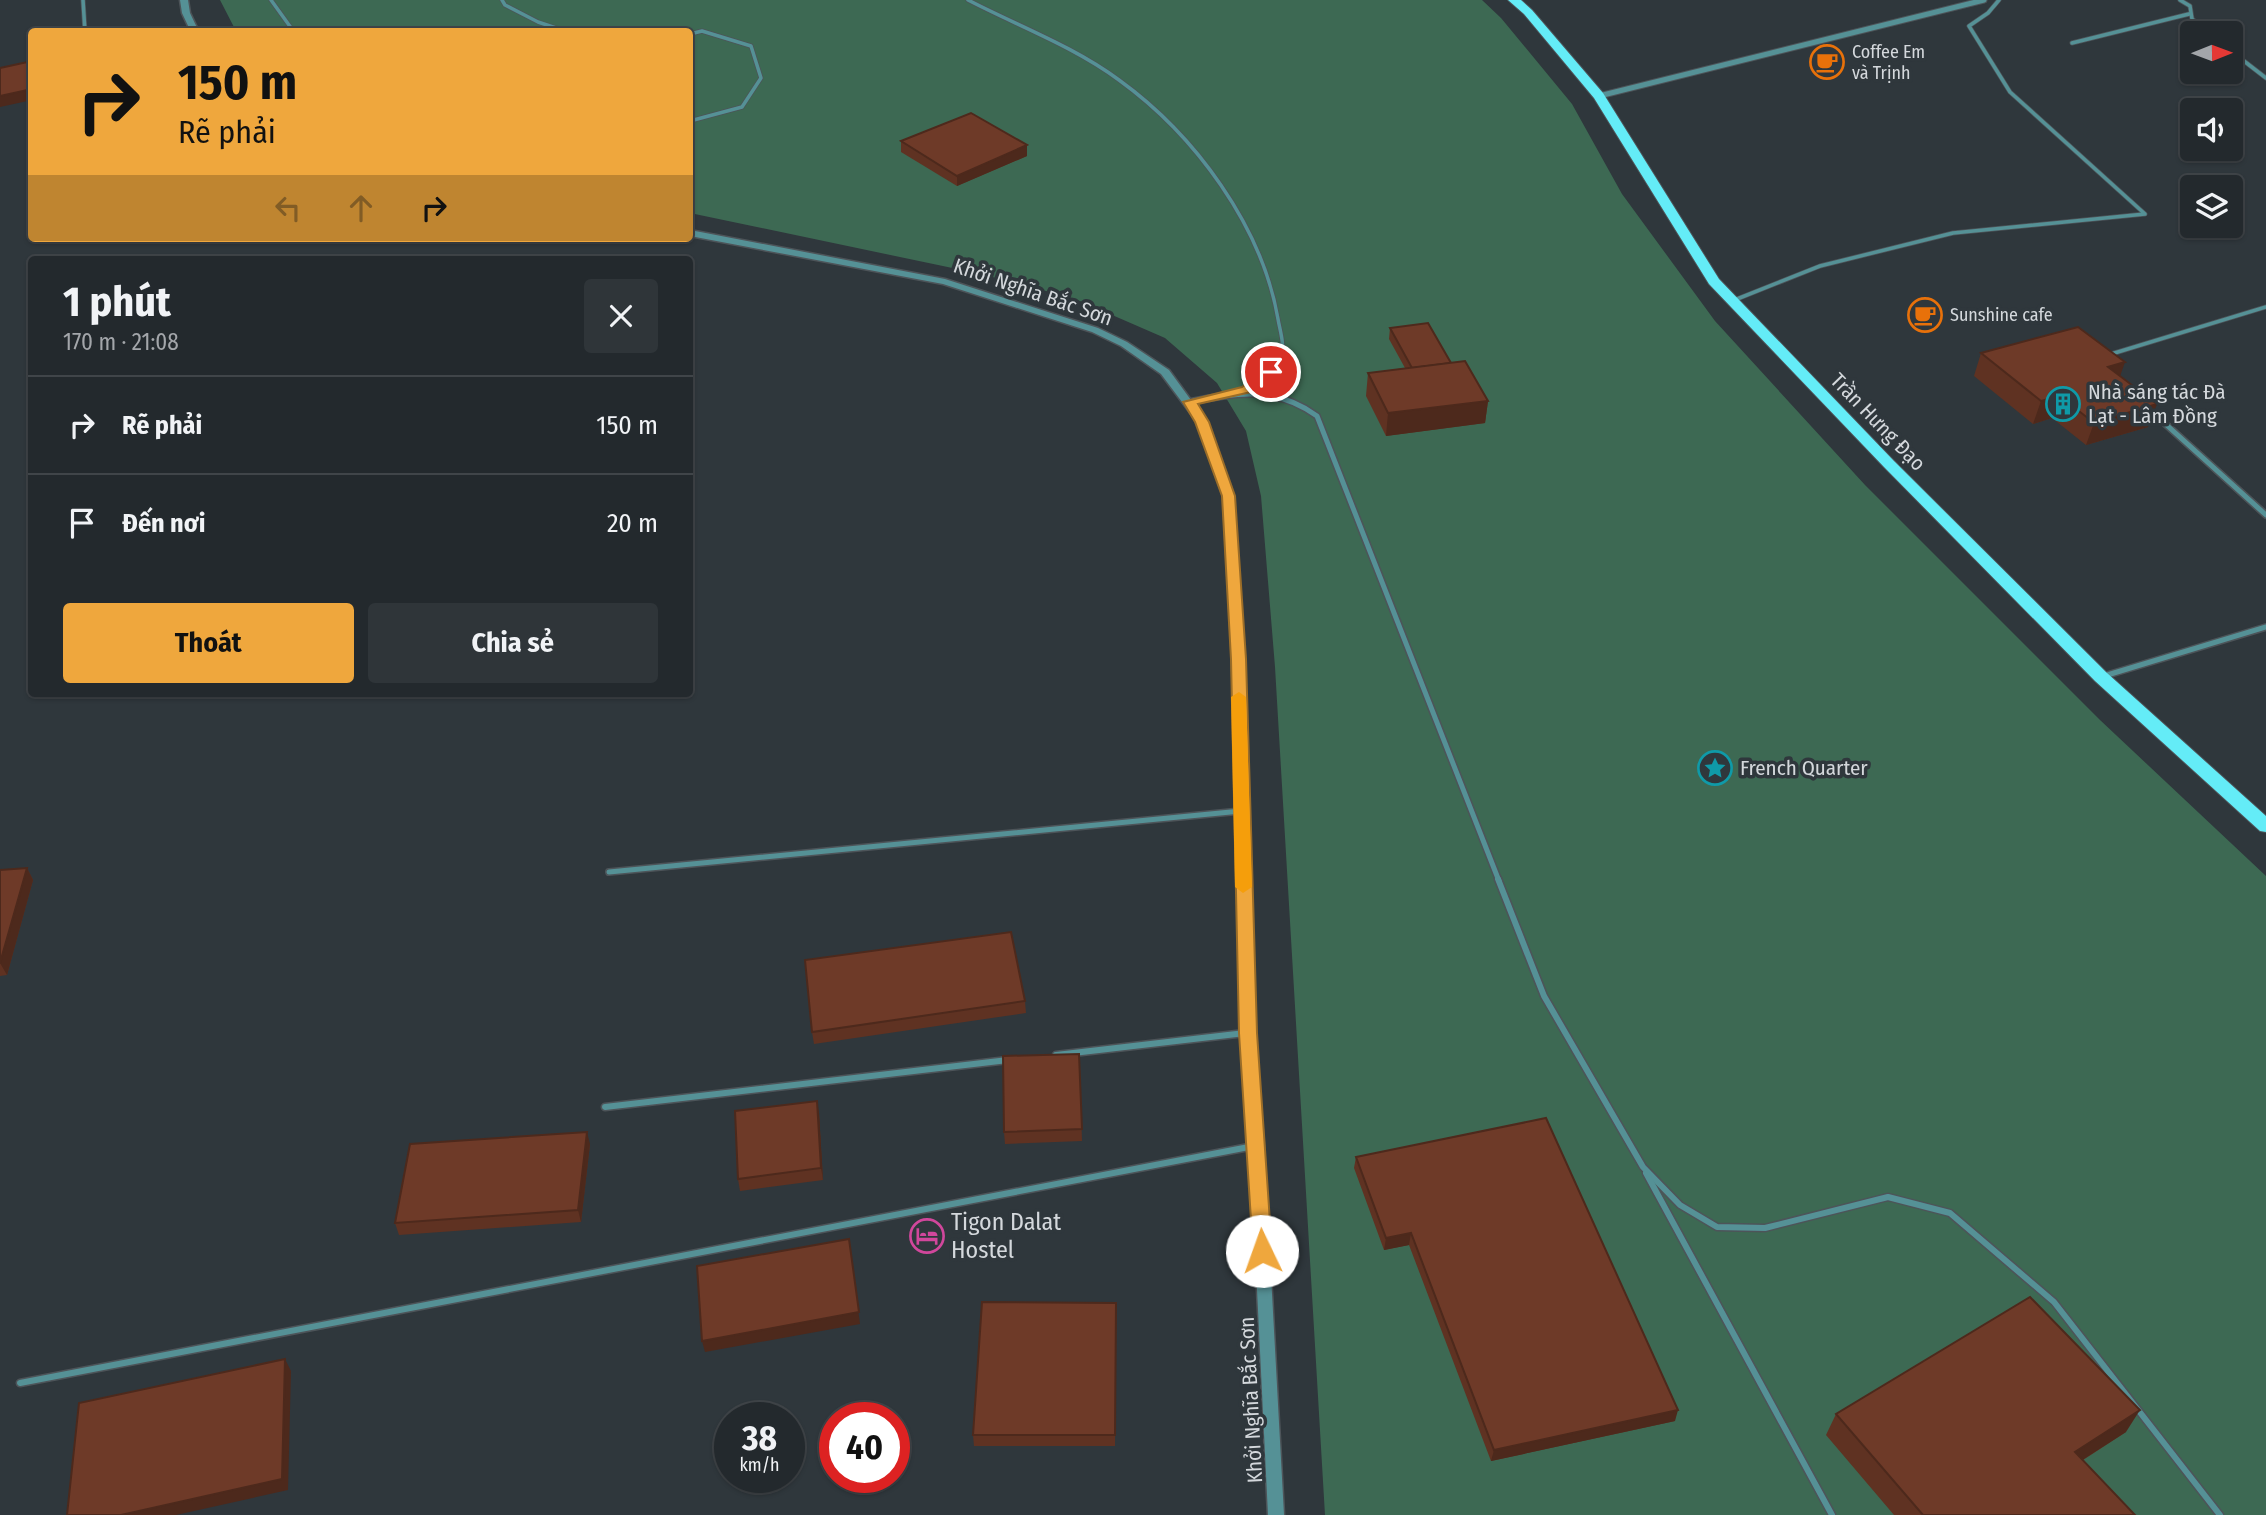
<!DOCTYPE html>
<html lang="vi">
<head>
<meta charset="utf-8">
<style>
  :root { --surface:#23292d; --page:#2f3539; --text:#f1f3f6; --muted:#a3a6aa; --line:#404549; --accent:#efa73d }
  body { margin:0; font-family:"Fira Sans Condensed",sans-serif; background:var(--page); color:var(--text); height:100vh; display:flex; flex-direction:column; font-size:26px; white-space:nowrap }
  * { box-sizing:border-box; margin:0 }
  p { font-size:23px; color:var(--muted) }
  .icon { flex:none; width:38px; height:38px; fill:none; stroke:currentColor; stroke-width:2; stroke-linecap:round; stroke-linejoin:round }
  .map { position:relative; flex:1; overflow:hidden }
  .panel { position:absolute; left:28px; top:256px; width:665px; height:441px; display:flex; flex-direction:column; background:var(--surface); border-radius:7px; box-shadow:0 2px 5px #0004,0 0 0 2px var(--line) }
  .panel>* { flex:none }
  .guide { position:absolute; left:28px; top:28px; width:665px; height:214px; border-radius:7px; box-shadow:0 2px 5px #0004,0 0 0 2px var(--line); background:#efa73d; color:#111; overflow:hidden }
  .needle { width:46px; rotate:89deg }
  .fabs { position:absolute; left:2180px; top:21px; display:grid; gap:14px }
  .fabs a { display:grid; place-items:center; width:63px; height:63px; border-radius:7px; background:var(--surface); box-shadow:0 2px 5px #0004,0 0 0 2px var(--line); font-size:35px }
  .speed { position:absolute; left:714px; top:1402px; display:flex; gap:14px; font-size:35px; font-weight:700; text-align:center }
  .speed>* { display:grid; place-content:center; width:91px; height:91px; border-radius:50%; background:var(--surface); box-shadow:0 2px 5px #0004,0 0 0 2px var(--line); line-height:1 }
  .speed small { font-size:18px; font-weight:400 }
  .speed .limit { border:10px solid #d22; background:#fff; color:#111 }
  .pin { position:absolute; display:grid; place-items:center; width:60px; height:60px; color:#fff; margin:-30px; border:4px solid #fff; border-radius:50%; box-shadow:0 2px 7px #0007 }
  .me { position:absolute; width:77px; margin:-38px; rotate:357deg; stroke-linejoin:round; filter:drop-shadow(0 0 5px #0008) }
  .turn { display:flex; align-items:center; gap:24px; height:147px; padding:0 35px; font-size:32px }
  .turn .icon { width:91px; height:91px; stroke-width:2.5 }
  .turn b { display:block; font-size:49px; line-height:60px }
  .lanes { display:flex; align-items:center; height:66px; padding:0 35px; background:#0003; justify-content:center; gap:35px; direction:ltr }
  .lanes .off { opacity:.35 }
  .round { display:grid; place-items:center; flex:none; width:74px; height:74px; border-radius:7px; background:var(--page) }
  .summary { display:flex; align-items:center; justify-content:space-between; height:119px; padding:0 35px }
  h1 { font-size:42px; font-weight:700; line-height:52px }
  .button { display:flex; gap:14px; margin-top:auto; padding:14px 35px }
  .button a { flex:1; height:80px; border-radius:7px; background:var(--accent); color:#111; font-size:28px; font-weight:700; line-height:80px; text-align:center }
  .button a+a { background:var(--page); color:var(--text) }
  ul { padding:0; list-style:none }
  li { display:flex; align-items:center; gap:21px; height:98px; padding:0 35px; border-top:2px solid var(--line) }
  li div { flex:1 }
  li b { display:block; font-size:26px }
  li em { font-style:normal }
  .map>svg:first-child { display:block }
  .green { fill:#3d6953 }
  .lines { fill:none; stroke-linecap:round; stroke-linejoin:round }
  .service-far2-casing { stroke:#4d5459; stroke-width:5 }
  .service-far1-casing { stroke:#4d5459; stroke-width:8 }
  .service-casing { stroke:#4d5459; stroke-width:9 }
  .minor-casing { stroke:#4d5459; stroke-width:7 }
  .tertiary-casing { stroke:#4d5459; stroke-width:3 }
  .primary-casing { stroke:#4d5459; stroke-width:2 }
  .service-far2 { stroke:#559196; stroke-width:3.5 }
  .service-far1 { stroke:#559196; stroke-width:5 }
  .service { stroke:#559196; stroke-width:6 }
  .minor { stroke:#559196; stroke-width:5 }
  .tertiary { fill:#559196; fill-rule:evenodd }
  .primary { fill:#64ecf7; fill-rule:evenodd }
  .wall { fill:#5f3222 }
  .shaded-wall { fill:#4d291c }
  .building { fill:#6e3a28; stroke:#4d291c; stroke-width:2 }
  .route { fill:#efa73d; stroke:#9b6d28; stroke-width:2 }
  .slow { fill:#f59e0b }
  .labels { text-anchor:middle; stroke-width:7; stroke-linejoin:round; paint-order:stroke }
  .far-poi-label { font-size:18px; fill:#d4d8dc; stroke:#2f373c; text-anchor:start }
  .street-label { font-size:21px; fill:#d4d8dc; stroke:#2f373c }
  .poi-label { font-size:21px; fill:#d4d8dc; stroke:#2f373c; text-anchor:start }
  .near-poi-label { font-size:24px; fill:#d4d8dc; stroke:#2f373c; text-anchor:start }
</style>
</head>
<body>
<div class="map">
<svg width="2266" height="1515" viewBox="0 0 2266 1515">
  <rect width="100%" height="100%" fill="#2f373c"/>
  <!-- green -->
  <path class="green" d="M220,0H1482L1501,18L1572,104L1622,194L1715,321L1865,485L2100,720L2266,876V1515H1325L1275,667L1261,496L1246,431L1217,383L1165,338L1073,298L981,274L690,213V32L236,31Z"/>
  <g class="lines">
    <!-- service-far2 casing -->
    <g class="service-far2-casing">
      <g id="service-far2">
        <path d="M83,0L85,32"/>
        <path d="M271,0L294,32"/>
        <path d="M502,0L505,5L538,22L568,32"/>
        <path d="M968,0C1018,26 1073,46 1119,80C1195,135 1262,226 1278,319C1280,331 1285,345 1281,356C1276,370 1263,378 1252,386"/>
        <path d="M2180,0L2190,6L2192,19L2209,33"/>
        <path d="M690,34L702,31L751,46L761,78L742,107L690,121"/>
        <path d="M2072,43L2189,14"/>
        <path d="M2231,51L2266,78"/>
        <path d="M1732,301L1820,266L1953,233L2145,214L2010,92L1969,26L1988,13L1999,0"/>
        <path d="M2108,355L2266,307"/>
      </g>
    </g>
    <!-- service-far1 casing -->
    <g class="service-far1-casing">
      <g id="service-far1">
        <path d="M1247,390L1254,385"/>
        <path d="M1189,402C1236,392 1276,386 1317,416L1499,881"/>
        <path d="M2150,410L2266,515"/>
        <path d="M2104,676L2266,627"/>
        <path d="M609,872L1241,811"/>
      </g>
    </g>
    <!-- service casing -->
    <g class="service-casing">
      <g id="service">
        <path d="M1498,879L1544,996L1643,1167L1680,1205L1717,1227L1765,1228L1888,1197L1950,1213L2054,1302L2220,1515"/>
        <path d="M1056,1055L1245,1033"/>
        <path d="M605,1107L1008,1060"/>
        <path d="M1646,1173L1832,1515"/>
        <path d="M20,1383L1254,1146"/>
      </g>
    </g>
    <!-- minor casing -->
    <g class="minor-casing">
      <path id="minor" d="M1599,96L1984,0"/>
    </g>
    <!-- tertiary casing -->
    <g class="tertiary-casing">
      <g id="tertiary">
        <path d="M180,0H188L190,13L199,32H191L182,13Z"/>
        <path d="M690,230L945,279L1098,328L1127,342L1169,370L1207,422L1233,496L1244,659L1255,1033L1264,1146L1284,1515H1268L1250,1146L1241,1033L1232,659L1223,496L1197,422L1161,374L1121,346L1092,332L943,284L690,236Z"/>
      </g>
    </g>
    <!-- primary casing -->
    <g class="primary-casing">
      <path id="primary" d="M1508,0H1521L1532,10L1603,93L1719,279L1894,461L2107,673L2266,816V832L2260,831L2095,681L1884,467L1709,284L1594,98L1524,14Z"/>
    </g>
    <!-- service-far2 -->
    <use href="#service-far2" class="service-far2"/>
    <!-- service-far1 -->
    <use href="#service-far1" class="service-far1"/>
    <!-- service -->
    <use href="#service" class="service"/>
    <!-- minor -->
    <use href="#minor" class="minor"/>
    <!-- tertiary -->
    <use href="#tertiary" class="tertiary"/>
    <!-- primary -->
    <use href="#primary" class="primary"/>
  </g>
  <!-- wall -->
  <g class="wall">
    <path d="M901,141L1027,156L957,186L901,152Z"/>
    <path d="M1390,328L1451,363L1488,401L1485,423L1386,436L1366,396L1368,373L1405,368L1389,339Z"/>
    <path d="M1981,353L2120,376L2148,427L2086,445L2052,418L2033,424L1974,376Z"/>
    <path d="M27,868L33,880L7,975L0,976V870Z"/>
    <path d="M1025,1001L1026,1013L814,1044L812,1032Z"/>
    <path d="M1079,1054L1082,1141L1005,1144L1004,1132Z"/>
    <path d="M819,1113L823,1180L740,1191L738,1179Z"/>
    <path d="M590,1144L581,1222L399,1235L395,1223Z"/>
    <path d="M1356,1157L1675,1421L1491,1461L1409,1245L1384,1250L1354,1168Z"/>
    <path d="M1116,1303L1115,1446H974L973,1435Z"/>
    <path d="M1836,1414L2126,1432L2083,1460L2135,1515H1894L1826,1435Z"/>
  </g>
  <!-- shaded-wall -->
  <g class="shaded-wall">
    <path d="M32,89V100L0,107V96Z"/>
    <path d="M1027,145V156L957,186V176Z"/>
    <path d="M2125,362L2117,385L2108,367Z"/>
    <path d="M2060,396L2052,418L2033,424L2041,401Z"/>
    <path d="M1488,401L1485,423L1386,436L1388,413Z"/>
    <path d="M2157,404L2148,427L2086,445L2094,423Z"/>
    <path d="M27,868L33,880L7,975L0,963Z"/>
    <path d="M817,1101L819,1113L823,1180L821,1168Z"/>
    <path d="M587,1132L590,1144L581,1222L578,1210Z"/>
    <path d="M1411,1233L1409,1245L1384,1250L1386,1238Z"/>
    <path d="M849,1239L860,1324L705,1352L702,1341Z"/>
    <path d="M285,1359L291,1371L288,1490L176,1515H121Z"/>
    <path d="M1678,1410L1675,1421L1491,1461L1494,1450Z"/>
    <path d="M2140,1410L2126,1432L2062,1473L2075,1452Z"/>
  </g>
  <!-- building -->
  <g class="building">
    <path d="M32,61V89L0,96V68Z"/>
    <path d="M971,113L1027,145L957,176L901,141Z"/>
    <path d="M1428,323L1451,363L1412,368L1390,328Z"/>
    <path d="M2078,327L2125,362L2108,367L2157,404L2094,423L2060,396L2041,401L1981,353Z"/>
    <path d="M1465,361L1488,401L1388,413L1368,373Z"/>
    <path d="M27,868L0,963V964V870Z"/>
    <path d="M1011,932L1025,1001L812,1032L805,960Z"/>
    <path d="M1079,1054L1082,1129L1004,1132L1003,1056Z"/>
    <path d="M817,1101L821,1168L738,1179L735,1111Z"/>
    <path d="M1546,1118L1678,1410L1494,1450L1411,1233L1386,1238L1356,1157Z"/>
    <path d="M587,1132L578,1210L395,1223L410,1144Z"/>
    <path d="M849,1239L859,1312L702,1341L697,1266Z"/>
    <path d="M2030,1297L2140,1410L2075,1452L2135,1515H1923L1836,1414Z"/>
    <path d="M982,1302L1116,1303L1115,1435H973Z"/>
    <path d="M285,1359L282,1479L121,1515H67L79,1403Z"/>
  </g>
  <!-- route -->
  <path class="route" d="M1266,369L1277,372L1251,392L1198,404L1209,422L1235,496L1246,659L1257,1033L1272,1251L1269,1257L1262,1259L1256,1257L1253,1251L1239,1033L1231,659L1222,496L1195,422L1183,402L1242,387Z"/>
  <!-- slow -->
  <path class="slow" d="M1239,692L1246,697L1252,887L1243,893L1235,887L1231,697Z"/>
  <!-- icons -->
  <defs>
    <g id="cafe-ring" transform="scale(1.75)"><circle r="9.5" fill="#2f373c" stroke="#e8710a" stroke-width="1.5"/><path d="M-5.5-4.5H6V0H3Q3 3.5 0 3.5H-2.5Q-5.5 3.5-5.5 0ZM3-3.2v2h1.7v-2ZM-6 4.5H4V6H-6Z" fill="#e8710a"/></g>
    <g id="building-ring" transform="scale(1.75)"><circle r="9.5" fill="#2f373c" stroke="#0f9aa8" stroke-width="1.5"/><path d="M-4-6H4V6H1V3H-1V6H-4ZM-2.5-4.3h1.7v1.8h-1.7ZM.8-4.3h1.7v1.8H.8ZM-2.5-1h1.7V.8h-1.7ZM.8-1h1.7V.8H.8Z" fill="#0f9aa8"/></g>
    <g id="sight-ring" transform="scale(1.75)"><circle r="9.5" fill="#2f373c" stroke="#0f9aa8" stroke-width="1.5"/><path d="M0-6L1.8-2.2L6-1.7L2.9 1.2L3.7 5.4L0 3.3L-3.7 5.4L-2.9 1.2L-6-1.7L-1.8-2.2Z" fill="#0f9aa8"/></g>
    <g id="hotel-ring" transform="scale(1.75)"><circle r="9.5" fill="#2f373c" stroke="#d1479c" stroke-width="1.5"/><path d="M-6-4.5h1.5V1H6V5H4.5V3h-9V5H-6ZM-4 0a1.8 1.8 0 1 1 3.6 0ZM.5 0V-2.5h3Q6-2.5 6 0Z" fill="#d1479c"/></g>
  </defs>
  <g fill-rule="evenodd">
    <use href="#cafe-ring" x="1827" y="62"/>
    <use href="#cafe-ring" x="1925" y="315"/>
    <use href="#building-ring" x="2063" y="404"/>
    <use href="#sight-ring" x="1715" y="768"/>
    <use href="#hotel-ring" x="927" y="1236"/>
  </g>
  <g class="labels">
    <!-- far-poi labels -->
    <g class="far-poi-label">
      <text x="1852" y="58">Coffee Em<tspan x="1852" dy="21">và Trịnh</tspan></text>
      <text x="1950" y="321">Sunshine cafe</text>
    </g>
    <!-- street labels -->
    <g class="street-label">
      <text transform="translate(1033 292) rotate(19)" y="7">Khởi Nghĩa Bắc Sơn</text>
      <text transform="translate(1878 422) rotate(46)" y="7">Trần Hưng Đạo</text>
      <text transform="translate(1251 1400) rotate(-93)" y="7">Khởi Nghĩa Bắc Sơn</text>
    </g>
    <!-- poi labels -->
    <g class="poi-label">
      <text x="2088" y="399">Nhà sáng tác Đà<tspan x="2088" dy="24">Lạt - Lâm Đồng</tspan></text>
      <text x="1740" y="775">French Quarter</text>
    </g>
    <!-- near-poi labels -->
    <g class="near-poi-label">
      <text x="951" y="1230">Tigon Dalat<tspan x="951" dy="28">Hostel</tspan></text>
    </g>
  </g>
</svg>
<div class="fabs">
<a><svg class="needle" viewBox="-14 -14 28 28"><path d="M0-13l5 13h-10z" fill="#e53935"/><path d="M0 13l5-13h-10z" fill="#a3a6aa"/></svg></a>
<a><svg class="icon" aria-label="sound" viewBox="0 0 24 24"><path d="M4 9h4l5-4v14l-5-4H4zM17 9q2 3 0 6"/></svg></a>
<a><svg class="icon" aria-label="layers" viewBox="0 0 24 24"><path d="M12 4l9 5-9 5-9-5zM3 14l9 5 9-5"/></svg></a>
</div>
<div class="speed"><div>38<small>km/h</small></div><div class="limit">40</div></div>
<div class="pin" style="left:1271px;top:372px;background:#d93025"><svg class="icon" aria-label="arrive" viewBox="0 0 24 24"><path d="M6 21V4h12l-3 4 3 4H6"/></svg></div>
<svg class="me" style="left:1262px;top:1251px" viewBox="-20 -20 40 40"><circle r="19" fill="#fff"/><path d="M0-13L10 11 0 6-10 11z" fill="#efa73d"/></svg>
<div class="guide">
<div class="turn"><svg class="icon" aria-label="right" viewBox="0 0 24 24"><path d="M7 20v-9h11M14 6l5 5-5 5"/></svg><div><b>150 m</b>Rẽ phải</div></div>
<div class="lanes"><svg class="icon off" aria-label="left" viewBox="0 0 24 24"><path d="M17 20v-9H6M10 6l-5 5 5 5"/></svg><svg class="icon off" aria-label="ahead" viewBox="0 0 24 24"><path d="M12 20V5M6 11l6-6 6 6"/></svg><svg class="icon" aria-label="right" viewBox="0 0 24 24"><path d="M7 20v-9h11M14 6l5 5-5 5"/></svg></div>
</div>
<section class="panel">
<div class="summary"><div><h1>1 phút</h1><p>170 m · 21:08</p></div><a class="round"><svg class="icon" aria-label="close" viewBox="0 0 24 24"><path d="M6 6l12 12M18 6L6 18"/></svg></a></div>
<ul>
<li><svg class="icon" aria-label="right" viewBox="0 0 24 24"><path d="M7 20v-9h11M14 6l5 5-5 5"/></svg><div><b>Rẽ phải</b></div><em>150 m</em></li>
<li><svg class="icon" aria-label="arrive" viewBox="0 0 24 24"><path d="M6 21V4h12l-3 4 3 4H6"/></svg><div><b>Đến nơi</b></div><em>20 m</em></li>
</ul>
<div class="button"><a>Thoát</a><a>Chia sẻ</a></div>
</section>
</div>
</body>
</html>
